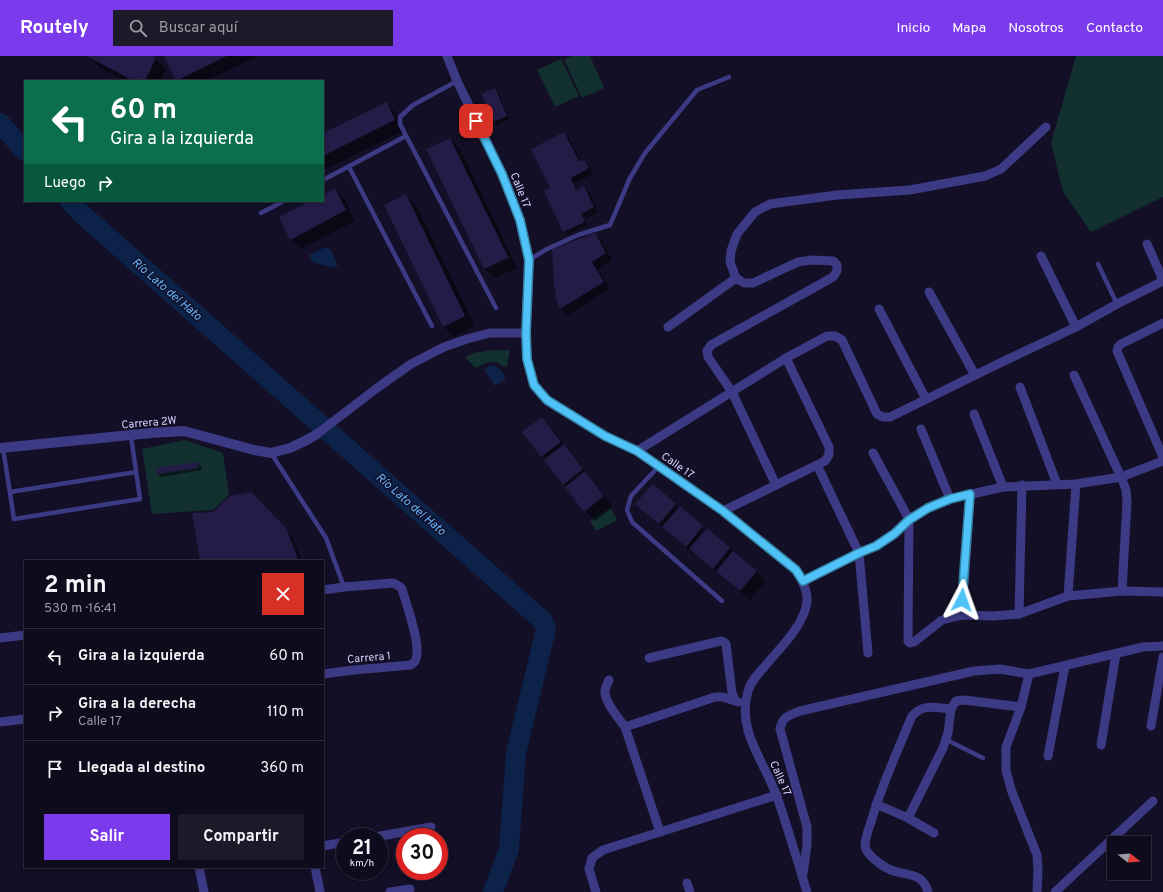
<!DOCTYPE html>
<html lang="es">
<head>
<meta charset="utf-8">
<style>
  :root { --surface:#0e0b1c; --page:#1c1929; --text:#f1f3f6; --muted:#9b9ba3; --line:#2e2b3b; --accent:#7c3aed }
  body { margin:0; font-family:Overpass,sans-serif; background:var(--page); color:var(--text); height:100vh; display:flex; flex-direction:column; font-size:15px; white-space:nowrap }
  * { box-sizing:border-box; margin:0 }
  p { font-size:13px; color:var(--muted) }
  .icon { flex:none; width:22px; height:22px; fill:none; stroke:currentColor; stroke-width:2; stroke-linecap:round; stroke-linejoin:round }
  .map { position:relative; flex:1; overflow:hidden }
  .sheet { position:absolute; left:24px; top:504px; width:300px; height:308px; display:flex; flex-direction:column; background:var(--surface); border-radius:0px; box-shadow:0 2px 6px #0003,0 0 0 1px var(--line) }
  .sheet>* { flex:none }
  .top-card { position:absolute; left:24px; top:24px; width:300px; height:122px; border-radius:0px; box-shadow:0 2px 6px #0003,0 0 0 1px var(--line); background:#0b6e4f; color:#fff; overflow:hidden }
  .needle { width:26px; rotate:107deg }
  .controls { position:absolute; left:1107px; top:780px; display:grid; gap:8px }
  .controls a { display:grid; place-items:center; width:44px; height:44px; border-radius:0px; background:var(--surface); box-shadow:0 2px 6px #0003,0 0 0 1px var(--line); font-size:20px }
  .speed { position:absolute; left:336px; top:772px; display:flex; gap:8px; font-size:20px; font-weight:700; text-align:center }
  .speed>* { display:grid; place-content:center; width:52px; height:52px; border-radius:50%; background:var(--surface); box-shadow:0 2px 6px #0003,0 0 0 1px var(--line); line-height:1 }
  .speed small { font-size:10px; font-weight:400 }
  .speed .limit { border:6px solid #d22; background:#fff; color:#111 }
  .pin { position:absolute; display:grid; place-items:center; width:34px; height:34px; color:#fff; margin:-17px; border-radius:8px; box-shadow:0 2px 6px #0006 }
  .me { position:absolute; width:44px; margin:-22px; rotate:4deg; stroke-linejoin:round; filter:drop-shadow(0 0 3px #0008) }
  .turn { display:flex; align-items:center; gap:14px; height:84px; padding:0 20px; font-size:18px }
  .turn .icon { width:52px; height:52px; stroke-width:2.5 }
  .turn b { display:block; font-size:28px; line-height:34px }
  .then { display:flex; align-items:center; height:38px; padding:0 20px; background:#0003; gap:8px; font-size:15px }
  .round { display:grid; place-items:center; flex:none; width:42px; height:42px; border-radius:0px; background:var(--page) }
  .head { display:flex; align-items:center; justify-content:space-between; height:68px; padding:0 20px }
  h1 { font-size:24px; font-weight:700; line-height:30px }
  .button { display:flex; gap:8px; margin-top:auto; padding:8px 20px }
  .button a { flex:1; height:46px; border-radius:0px; background:var(--accent); color:#fff; font-size:16px; font-weight:700; line-height:46px; text-align:center }
  .button a+a { background:var(--page); color:var(--text) }
  ul { padding:0; list-style:none }
  li { display:flex; align-items:center; gap:12px; height:56px; padding:0 20px; border-top:1px solid var(--line) }
  li div { flex:1 }
  li b { display:block; font-size:15px }
  li em { font-style:normal }
  header { display:flex; align-items:center; gap:24px; box-sizing:border-box; height:56px; padding:0 20px; background:var(--accent); color:#fff }
  header strong { font-size:19px }
  nav { display:flex; gap:22px; margin-inline-start:auto; font-size:14px }
  .search { width:280px; height:36px; background:var(--page); display:flex; align-items:center; gap:10px; box-sizing:border-box; padding:0 14px; border-radius:0px; color:var(--muted); font-size:15px }
  .map>svg:first-child { display:block }
  .green { fill:#12302f }
  .water { fill:#0c2248 }
  .shadow { fill:#0007 }
  .lines { fill:none; stroke-linecap:round; stroke-linejoin:round }
  .river { stroke:#0c2248; stroke-width:20 }
  .building { fill:#241b47 }
  .service { stroke:#3d3a85; stroke-width:4.5 }
  .minor { stroke:#3d3a85; stroke-width:9 }
  .tertiary { stroke:#3d3a85; stroke-width:10 }
  .route-casing { stroke:#337fa1; stroke-width:10 }
  .route { stroke:#4fc3f7; stroke-width:7 }
  .labels { text-anchor:middle; stroke-width:3; stroke-linejoin:round; paint-order:stroke }
  .street-label { font-size:11px; fill:#d9d4ff; stroke:#130f26 }
  .water-label { font-size:12px; font-style:italic; fill:#62b6ff; stroke:#130f26 }
</style>
</head>
<body>
<header>
<strong>Routely</strong>
<div class="search"><svg class="icon" aria-label="search" viewBox="0 0 24 24"><circle cx="10" cy="10" r="6"/><path d="M15 15l6 6"/></svg>Buscar aquí</div>
<nav><a>Inicio</a><a>Mapa</a><a>Nosotros</a><a>Contacto</a></nav>
</header>
<div class="map">
<svg width="1163" height="836" viewBox="0 0 1163 836">
  <rect width="100%" height="100%" fill="#130f26"/>
  <!-- green -->
  <g class="green">
    <path d="M572,0H590L604,32L582,42L564,4Z"/>
    <path d="M1076,0H1163V141L1091,176L1063,136L1051,87Z"/>
    <path d="M561,3L579,40L555,51L537,14Z"/>
    <path d="M493,294H510L507,310L504,311C494,302 486,306 476,312L465,301L474,297Z"/>
    <path d="M185,384L223,397L229,439L213,454L152,458L142,393Z"/>
    <path d="M611,452L617,464L596,475L590,464Z"/>
  </g>
  <!-- water -->
  <g class="water">
    <path d="M326,191L331,194L338,210L333,212L313,206L309,199Z"/>
    <path d="M489,310C498,308 502,316 506,323L495,330L484,314Z"/>
  </g>
  <!-- shadow -->
  <g class="shadow">
    <path d="M90,0H149L156,3L166,13L160,25H126L99,11L89,1Z"/>
    <path d="M165,0H258L206,25H177Z"/>
    <path d="M495,33L498,36L509,63L497,69L494,66L482,38Z"/>
    <path d="M386,47L396,57L404,75L323,114V78Z"/>
    <path d="M564,78L569,82L581,106L584,105L589,110L593,118L574,127L578,135L584,132L589,136L598,156L587,162L581,156L587,169L567,179L564,176L551,147L552,132Z"/>
    <path d="M450,83L460,93L511,199L488,210V212L512,201L517,212L495,222L485,212Z"/>
    <path d="M335,134L345,144L355,165L301,193L291,183L313,145H323V140Z"/>
    <path d="M406,139L416,149L475,270L454,281L444,271L385,150Z"/>
    <path d="M251,145H261L254,148Z"/>
    <path d="M594,178L601,184L612,204L598,213L610,233L568,259L561,253L557,242Z"/>
    <path d="M541,362L551,372L574,400L613,451L595,465L585,455L523,376Z"/>
    <path d="M198,407L201,410L202,414L161,421L158,418Z"/>
    <path d="M653,429L706,475L707,474L756,515L766,525L750,544L697,499L696,500L670,478L637,448Z"/>
    <path d="M251,437L292,480L302,505H201L214,457Z"/>
  </g>
  <g class="lines">
    <!-- river -->
    <g class="river">
      <path d="M0,67L25,95"/>
      <path d="M70,145L83,159L543,565L546,573L516,697L509,793L493,836"/>
    </g>
  </g>
  <!-- building -->
  <g class="building">
    <path d="M89,0H152L156,2L145,25H134L88,1Z"/>
    <path d="M164,0H227L176,25Z"/>
    <path d="M495,32L507,60L493,66L481,38Z"/>
    <path d="M387,46L395,64L323,100V77Z"/>
    <path d="M564,76L579,105L584,104L589,112L571,122L576,134L584,130L594,151L581,158L585,166L563,176L544,135L550,132L531,93Z"/>
    <path d="M450,82L508,201L484,213L426,93Z"/>
    <path d="M335,132L346,154L290,184L279,161L310,145H323V139Z"/>
    <path d="M406,138L465,260L443,271L384,149Z"/>
    <path d="M595,177L606,197L592,206L604,226L560,253L556,242L554,228L552,193Z"/>
    <path d="M542,361L561,386L541,401L522,376Z"/>
    <path d="M564,388L583,413L563,429L544,404Z"/>
    <path d="M198,406L199,412L157,418L156,412Z"/>
    <path d="M585,415L604,440L584,456L565,431Z"/>
    <path d="M653,428L676,448L659,468L635,448Z"/>
    <path d="M251,436L286,472L297,500V505H200L192,457L213,456L230,440Z"/>
    <path d="M680,450L703,470L686,491L662,471Z"/>
    <path d="M707,472L730,492L713,513L689,493Z"/>
    <path d="M733,495L757,515L740,535L716,515Z"/>
  </g>
  <g class="lines">
    <!-- service -->
    <g class="service">
      <path d="M457,25L413,49L400,61V68L496,252"/>
      <path d="M349,111L432,270"/>
      <path d="M323,124L406,80"/>
      <path d="M261,157L284,145"/>
      <path d="M529,204L547,193L578,179L610,169L630,122L645,97L697,34L729,21"/>
      <path d="M1098,208L1117,248"/>
      <path d="M3,392L14,463L140,443L131,380"/>
      <path d="M271,397L326,482L344,531"/>
      <path d="M659,410L631,440L627,454L632,466L722,545"/>
      <path d="M10,436L136,416"/>
      <path d="M947,684L983,702"/>
    </g>
    <!-- minor -->
    <g class="minor">
      <path d="M447,0L457,25L502,118L520,164L529,204L526,277L527,303L534,329L547,345L605,380L637,395L723,455L796,514C801,522 808,536 807,545C805,569 779,593 765,610C758,618 751,625 748,635C736,675 765,706 777,741C788,772 797,804 807,836"/>
      <path d="M1147,188L1163,224"/>
      <path d="M1041,200L1076,271"/>
      <path d="M929,236L975,319"/>
      <path d="M879,253L926,343"/>
      <path d="M1163,267L1121,288L1118,291L1117,295L1163,401"/>
      <path d="M668,271L736,222"/>
      <path d="M1074,319L1121,421L1126,434L1127,446L1122,535"/>
      <path d="M1020,331L1057,428"/>
      <path d="M974,358L1003,431"/>
      <path d="M921,373L950,443"/>
      <path d="M317,378L377,332L411,308L444,291L467,283L490,277H526"/>
      <path d="M637,395L786,302L827,280H835L842,284L877,358L883,361H890L1002,306L1076,271L1117,248L1163,225"/>
      <path d="M873,397L909,463L908,585L910,587L914,586L942,564L962,559L993,560L1019,558L1068,540L1122,535L1163,536"/>
      <path d="M817,409L859,497L868,597"/>
      <path d="M776,429L732,336L708,301L707,295L711,289L833,221L837,215V209L833,205L812,204L798,206L753,227H744L736,222L730,206L731,195L737,178L755,156L770,148L837,139L910,134L985,120L1001,113L1046,71"/>
      <path d="M723,455L825,405L829,399V391L786,302"/>
      <path d="M803,525L859,497L876,490L894,478L909,463L928,452L950,443L1003,431L1076,428L1121,421L1163,405"/>
      <path d="M323,534L344,531L393,527L399,530L402,533C406,547 423,593 415,605C415,606 412,608 411,609L354,614L323,618"/>
      <path d="M1068,540L1076,428"/>
      <path d="M1019,558L1022,429"/>
      <path d="M962,559L970,439"/>
      <path d="M0,582L25,579"/>
      <path d="M649,602L721,585L724,586L726,588L732,637L735,644"/>
      <path d="M1029,618L1021,651L1006,691V715L1012,736L1037,799L1038,815L1037,836"/>
      <path d="M609,624C608,627 606,630 605,634C604,646 618,661 625,671L660,776"/>
      <path d="M0,666L25,663"/>
      <path d="M1151,670L1163,601"/>
      <path d="M625,671L715,641H723L738,646"/>
      <path d="M1101,689L1116,598"/>
      <path d="M1048,700L1065,610"/>
      <path d="M876,748L908,762L934,777"/>
      <path d="M908,762L943,692L948,677L951,653L956,645L964,644L1021,651"/>
      <path d="M375,781L431,771"/>
      <path d="M323,790L345,786"/>
      <path d="M199,811L204,836"/>
      <path d="M315,811L320,836"/>
      <path d="M803,818L807,789V771L780,673C783,660 788,660 800,655L974,615L1000,613L1029,618L1143,591L1163,590"/>
      <path d="M687,827L690,836"/>
      <path d="M390,836L410,833"/>
      <path d="M596,836L589,813L592,802L603,794L777,739"/>
      <path d="M928,836C923,816 906,820 891,814C883,811 866,799 865,790C865,781 869,772 872,763C882,728 898,694 912,660C924,647 935,652 951,653"/>
      <path d="M1055,836L1153,745"/>
    </g>
    <!-- tertiary -->
    <path class="tertiary" d="M0,392L151,377L184,375L254,394L271,397L290,392L307,384L317,378"/>
  </g>
  <g class="lines">
    <!-- route casing -->
    <g class="route-casing">
      <path id="route" d="M476,65L502,118L520,164L529,204L526,277L527,303L534,329L547,344L605,380L637,395L723,455L796,514L803,525L859,497L876,490L894,478L909,464L928,452L950,443L970,438L962,544"/>
    </g>
    <!-- route -->
    <use href="#route" class="route"/>
  </g>
  <g class="labels">
    <!-- street labels -->
    <g class="street-label">
      <text transform="translate(521 134) rotate(68)" y="4">Calle 17</text>
      <text transform="translate(149 366) rotate(-5)" y="4">Carrera 2W</text>
      <text transform="translate(678 409) rotate(35)" y="4">Calle 17</text>
      <text transform="translate(369 601) rotate(-5)" y="4">Carrera 1</text>
      <text transform="translate(781 722) rotate(66)" y="4">Calle 17</text>
    </g>
    <!-- water labels -->
    <g class="water-label">
      <text transform="translate(167 233) rotate(41)" y="4">Río Lato del Hato</text>
      <text transform="translate(411 448) rotate(41)" y="4">Río Lato del Hato</text>
    </g>
  </g>
</svg>
<div class="controls">
<a><svg class="needle" viewBox="-14 -14 28 28"><path d="M0-13l5 13h-10z" fill="#e53935"/><path d="M0 13l5-13h-10z" fill="#9b9ba3"/></svg></a>
</div>
<div class="speed"><div>21<small>km/h</small></div><div class="limit">30</div></div>
<div class="pin" style="left:476px;top:65px;background:#d93025"><svg class="icon" aria-label="arrive" viewBox="0 0 24 24"><path d="M6 21V4h12l-3 4 3 4H6"/></svg></div>
<svg class="me" style="left:962px;top:544px" viewBox="-20 -20 40 40"><path d="M0-17L14 15 0 8-14 15z" fill="#4fc3f7" stroke="#fff" stroke-width="4"/></svg>
<div class="top-card">
<div class="turn"><svg class="icon" aria-label="left" viewBox="0 0 24 24"><path d="M17 20v-9H6M10 6l-5 5 5 5"/></svg><div><b>60 m</b>Gira a la izquierda</div></div>
<div class="then">Luego<svg class="icon" aria-label="right" viewBox="0 0 24 24"><path d="M7 20v-9h11M14 6l5 5-5 5"/></svg></div>
</div>
<section class="sheet">
<div class="head"><div><h1>2 min</h1><p>530 m · 16:41</p></div><a class="round" style="background:#d93025;color:#fff"><svg class="icon" aria-label="close" viewBox="0 0 24 24"><path d="M6 6l12 12M18 6L6 18"/></svg></a></div>
<ul>
<li><svg class="icon" aria-label="left" viewBox="0 0 24 24"><path d="M17 20v-9H6M10 6l-5 5 5 5"/></svg><div><b>Gira a la izquierda</b></div><em>60 m</em></li>
<li><svg class="icon" aria-label="right" viewBox="0 0 24 24"><path d="M7 20v-9h11M14 6l5 5-5 5"/></svg><div><b>Gira a la derecha</b><p>Calle 17</p></div><em>110 m</em></li>
<li><svg class="icon" aria-label="arrive" viewBox="0 0 24 24"><path d="M6 21V4h12l-3 4 3 4H6"/></svg><div><b>Llegada al destino</b></div><em>360 m</em></li>
</ul>
<div class="button"><a>Salir</a><a>Compartir</a></div>
</section>
</div>
</body>
</html>
